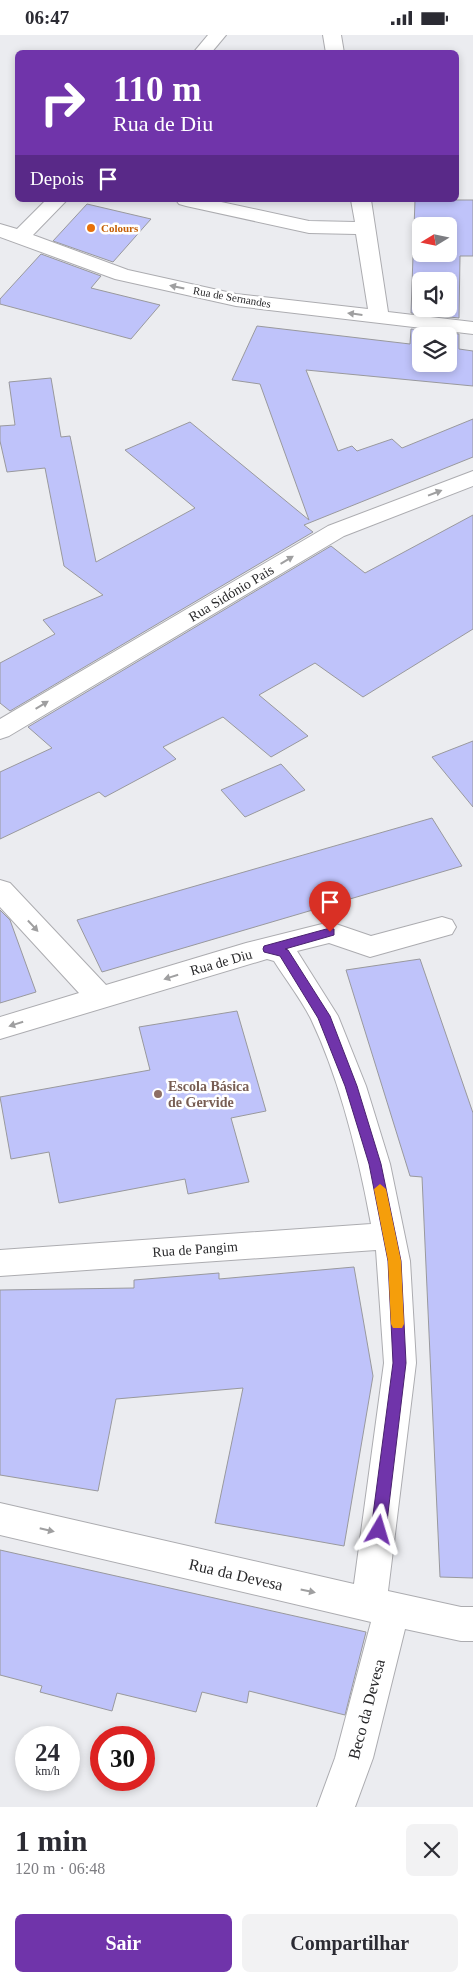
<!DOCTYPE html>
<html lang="pt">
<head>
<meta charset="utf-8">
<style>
  :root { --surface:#fff; --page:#f2f2f3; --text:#2b2b33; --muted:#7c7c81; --accent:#7034aa }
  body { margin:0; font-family:"Times New Roman",serif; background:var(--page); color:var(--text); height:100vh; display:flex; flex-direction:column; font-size:19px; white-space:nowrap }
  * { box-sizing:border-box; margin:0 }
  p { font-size:16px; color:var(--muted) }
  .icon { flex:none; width:28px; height:28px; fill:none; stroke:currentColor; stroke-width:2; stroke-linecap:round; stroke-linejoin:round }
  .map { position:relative; height:1772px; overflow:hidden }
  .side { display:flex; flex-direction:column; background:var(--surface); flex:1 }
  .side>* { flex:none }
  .top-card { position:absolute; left:15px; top:15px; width:444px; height:152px; border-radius:8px; box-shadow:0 2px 8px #0003; background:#7034aa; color:#fff; overflow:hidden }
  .needle { width:32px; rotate:260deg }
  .controls { position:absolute; left:412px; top:182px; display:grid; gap:10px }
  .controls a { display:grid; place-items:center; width:45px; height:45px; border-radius:8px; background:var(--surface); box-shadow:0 2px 8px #0003; font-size:25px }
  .speed { position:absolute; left:15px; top:1691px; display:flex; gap:10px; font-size:25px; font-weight:700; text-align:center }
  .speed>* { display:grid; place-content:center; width:65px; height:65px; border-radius:50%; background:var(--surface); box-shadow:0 2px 8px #0003; line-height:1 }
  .speed small { font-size:12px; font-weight:400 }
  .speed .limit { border:8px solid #d22; background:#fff; color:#111 }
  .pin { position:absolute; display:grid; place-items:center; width:42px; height:42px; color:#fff; margin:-51px -21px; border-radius:50% 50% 50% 0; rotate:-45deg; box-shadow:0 0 5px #0007 }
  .pin .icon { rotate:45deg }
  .me { position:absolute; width:55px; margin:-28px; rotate:7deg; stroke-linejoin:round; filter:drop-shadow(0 0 4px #0008) }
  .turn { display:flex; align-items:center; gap:18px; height:105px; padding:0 15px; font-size:22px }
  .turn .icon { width:65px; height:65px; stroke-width:2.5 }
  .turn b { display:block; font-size:35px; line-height:42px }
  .then { display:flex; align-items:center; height:48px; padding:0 15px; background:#0003; gap:10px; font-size:19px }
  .round { display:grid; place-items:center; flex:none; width:52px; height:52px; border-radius:8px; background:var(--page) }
  .overview { display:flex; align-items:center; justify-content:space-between; height:85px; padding:0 15px }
  h1 { font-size:30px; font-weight:800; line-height:38px }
  .action { display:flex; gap:10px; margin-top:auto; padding:10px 15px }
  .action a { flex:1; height:58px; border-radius:8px; background:var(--accent); color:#fff; font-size:20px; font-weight:800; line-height:58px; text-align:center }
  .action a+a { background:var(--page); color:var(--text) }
  .status { display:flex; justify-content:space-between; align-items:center; height:35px; padding:0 25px; background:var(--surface); direction:ltr }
  .status svg { height:14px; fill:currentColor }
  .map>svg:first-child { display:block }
  .building { fill:#bfc3fa; stroke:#99999d; fill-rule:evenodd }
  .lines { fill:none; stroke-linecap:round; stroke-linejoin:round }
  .minor-casing { stroke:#acacb0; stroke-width:2 }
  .minor { fill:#fff; fill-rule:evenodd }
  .oneway { fill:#9f9fa0 }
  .route { fill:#7034aa; stroke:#49226e }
  .slow { fill:#f59e0b }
  .food-dot { fill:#e8710a; stroke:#fff; stroke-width:2 }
  .education-dot { fill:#8d6e63; stroke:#fff; stroke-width:2 }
  .labels { text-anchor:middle; stroke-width:5; stroke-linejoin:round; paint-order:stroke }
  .far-food-label { font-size:11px; font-weight:bold; fill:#c56008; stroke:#fff; text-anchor:start }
  .far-street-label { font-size:11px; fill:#29292b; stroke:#fff }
  .street-label { font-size:14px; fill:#29292b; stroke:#fff }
  .education-label { font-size:14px; font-weight:bold; fill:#785e54; stroke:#fff; text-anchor:start }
  .near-street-label { font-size:16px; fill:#29292b; stroke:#fff }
</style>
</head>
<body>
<div class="status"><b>06:47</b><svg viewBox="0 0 49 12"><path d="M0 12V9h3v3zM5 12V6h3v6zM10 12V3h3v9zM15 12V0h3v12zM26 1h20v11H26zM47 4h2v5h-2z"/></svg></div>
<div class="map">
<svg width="473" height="1772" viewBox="0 0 473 1772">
  <rect width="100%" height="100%" fill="#ebecf0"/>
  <!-- building -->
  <g class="building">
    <path d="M415,165H473V221H460L459,283L411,278ZM421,191H449V219H421ZM421,246H449V274H421Z"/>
    <path d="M87,169L151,184L113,227L53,206Z"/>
    <path d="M41,219L101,241L91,253L160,270L131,304L0,269V264Z"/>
    <path d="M257,291L410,309L411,294L459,299V314L473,316V351L306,335L338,416L352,411L357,416L392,404L402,413L473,384V422L304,490L313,497L10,676L0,668V628L55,599L43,585L103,560L64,531L45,433L7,437L0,406V391L15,390L9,347L51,343L61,402L70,401L96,527L195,473L125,415L190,387L309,485L260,349L232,345ZM421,301H449V329H421Z"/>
    <path d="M473,480V594L363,662L315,628L259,660L308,701L271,722L223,682L163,712L176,724L105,762L99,757L0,804V737L52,713L28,692L331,511L365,538Z"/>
    <path d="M473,706V772L432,722Z"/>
    <path d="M281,729L305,755L245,782L221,755Z"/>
    <path d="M432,783L462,831L102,937L77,885Z"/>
    <path d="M0,875L10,885L36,957L0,968Z"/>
    <path d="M420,924L473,1078V1543L440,1542L422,1142L410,1141L346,935Z"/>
    <path d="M237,976L266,1076L231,1083L249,1147L188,1159L185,1144L59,1168L49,1117L11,1124L0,1062L150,1035L139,992Z"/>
    <path d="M354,1232L373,1341L344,1511L215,1488L243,1353L116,1364L98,1456L0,1440V1255L134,1253V1245L219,1238V1244Z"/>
    <path d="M0,1515L366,1597L345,1680L249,1656L247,1668L202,1657L196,1677L117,1658L112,1676L40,1657L42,1651L0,1640Z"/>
  </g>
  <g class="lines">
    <!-- minor casing -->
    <g class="minor-casing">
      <g id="minor">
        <path d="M208,0H226L211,18H193Z"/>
        <path d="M323,0H341L344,18H326Z"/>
        <path d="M46,165H67L33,200L128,235L236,259L368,274L356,199L309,198L186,171L179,169L176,165H212L309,186L355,187L351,165H371L388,277L473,287V299L236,271L115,244L0,202V189L17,194Z"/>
        <path d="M473,436V451L344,501L9,701L0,704V684L328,491Z"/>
        <path d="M0,845L10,848L106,950L246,908L330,887L371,901L442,882L452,885L456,892L452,899L370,922L329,908L297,916L338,981L366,1051L390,1129L410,1226L416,1328L388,1556L461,1572H473V1606H461L405,1594L373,1723L355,1772H317L335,1723L371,1587L0,1500V1468L354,1549L384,1328L376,1215L0,1241V1215L371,1189C359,1123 340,1045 311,984C301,964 286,945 274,926L267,924L0,1004V982L79,958L0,872Z"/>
      </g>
    </g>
    <!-- minor -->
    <use href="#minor" class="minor"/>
  </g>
  <!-- one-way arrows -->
  <defs><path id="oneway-solid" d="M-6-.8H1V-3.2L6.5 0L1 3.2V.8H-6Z" transform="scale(1.25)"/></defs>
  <g class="oneway">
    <use href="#oneway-solid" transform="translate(177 252) rotate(-168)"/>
    <use href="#oneway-solid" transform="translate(355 279) rotate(-173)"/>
    <use href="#oneway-solid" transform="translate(435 458) rotate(-21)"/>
    <use href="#oneway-solid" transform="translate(287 525) rotate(-31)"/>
    <use href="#oneway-solid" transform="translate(42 670) rotate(-31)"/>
    <use href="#oneway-solid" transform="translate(33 891) rotate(47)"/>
    <use href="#oneway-solid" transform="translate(171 942) rotate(163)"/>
    <use href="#oneway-solid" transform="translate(16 989) rotate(163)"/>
    <use href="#oneway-solid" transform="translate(47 1495) rotate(13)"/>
    <use href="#oneway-solid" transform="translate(308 1556) rotate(12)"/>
  </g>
  <!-- route -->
  <path class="route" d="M330,893L334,894V900L285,914L288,915L330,981L357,1051L381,1129L401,1226L406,1328L386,1495L384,1500L379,1502L374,1500L371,1495L393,1328L388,1226L369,1129L345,1051L318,983L280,921L264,917L263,914L264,911Z"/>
  <!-- slow -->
  <path class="slow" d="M380,1149L386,1154L401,1226L404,1289L402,1293H393L391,1289L388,1226L374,1154Z"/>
  <!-- markers -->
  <circle class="food-dot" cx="91" cy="193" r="5"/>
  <circle class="education-dot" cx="158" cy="1059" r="5"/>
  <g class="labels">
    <!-- far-food labels -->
    <g class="far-food-label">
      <text x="101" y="197">Colours</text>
    </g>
    <!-- far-street labels -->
    <g class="far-street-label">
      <text transform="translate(232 262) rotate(10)" y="4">Rua de Sernandes</text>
    </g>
    <!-- street labels -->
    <g class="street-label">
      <text transform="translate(231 558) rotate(-31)" y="5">Rua Sidónio Pais</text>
      <text transform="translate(221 927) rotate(-16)" y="5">Rua de Diu</text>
      <text transform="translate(195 1214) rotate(-4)" y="5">Rua de Pangim</text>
    </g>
    <!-- education labels -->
    <g class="education-label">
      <text x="168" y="1056">Escola Básica<tspan x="168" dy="16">de Gervide</tspan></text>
    </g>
    <!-- near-street labels -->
    <g class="near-street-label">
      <text transform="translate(236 1539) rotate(13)" y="6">Rua da Devesa</text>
      <text transform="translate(366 1674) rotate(-75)" y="6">Beco da Devesa</text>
    </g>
  </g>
</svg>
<div class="controls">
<a><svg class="needle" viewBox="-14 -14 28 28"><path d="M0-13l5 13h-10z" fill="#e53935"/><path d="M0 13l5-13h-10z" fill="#7c7c81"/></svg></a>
<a><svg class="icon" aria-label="sound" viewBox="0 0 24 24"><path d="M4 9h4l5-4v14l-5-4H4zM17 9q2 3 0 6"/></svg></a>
<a><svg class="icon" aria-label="layers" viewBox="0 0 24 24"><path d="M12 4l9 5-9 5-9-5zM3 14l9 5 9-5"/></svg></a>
</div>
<div class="speed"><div>24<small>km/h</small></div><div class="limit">30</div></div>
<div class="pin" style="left:330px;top:897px;background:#d93025"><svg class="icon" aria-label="arrive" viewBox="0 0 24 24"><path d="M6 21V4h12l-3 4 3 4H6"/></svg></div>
<svg class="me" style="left:379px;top:1495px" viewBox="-20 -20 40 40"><path d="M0-17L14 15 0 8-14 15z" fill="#7034aa" stroke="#fff" stroke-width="4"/></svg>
<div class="top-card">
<div class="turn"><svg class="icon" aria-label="right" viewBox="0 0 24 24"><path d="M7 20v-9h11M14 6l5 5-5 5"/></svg><div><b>110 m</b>Rua de Diu</div></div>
<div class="then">Depois<svg class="icon" aria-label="arrive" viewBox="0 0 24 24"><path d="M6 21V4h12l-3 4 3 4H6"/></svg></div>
</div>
</div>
<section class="side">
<div class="overview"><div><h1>1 min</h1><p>120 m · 06:48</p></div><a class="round"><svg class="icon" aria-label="close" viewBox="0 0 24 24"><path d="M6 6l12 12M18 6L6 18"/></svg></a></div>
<div class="action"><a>Sair</a><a>Compartilhar</a></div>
</section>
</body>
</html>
